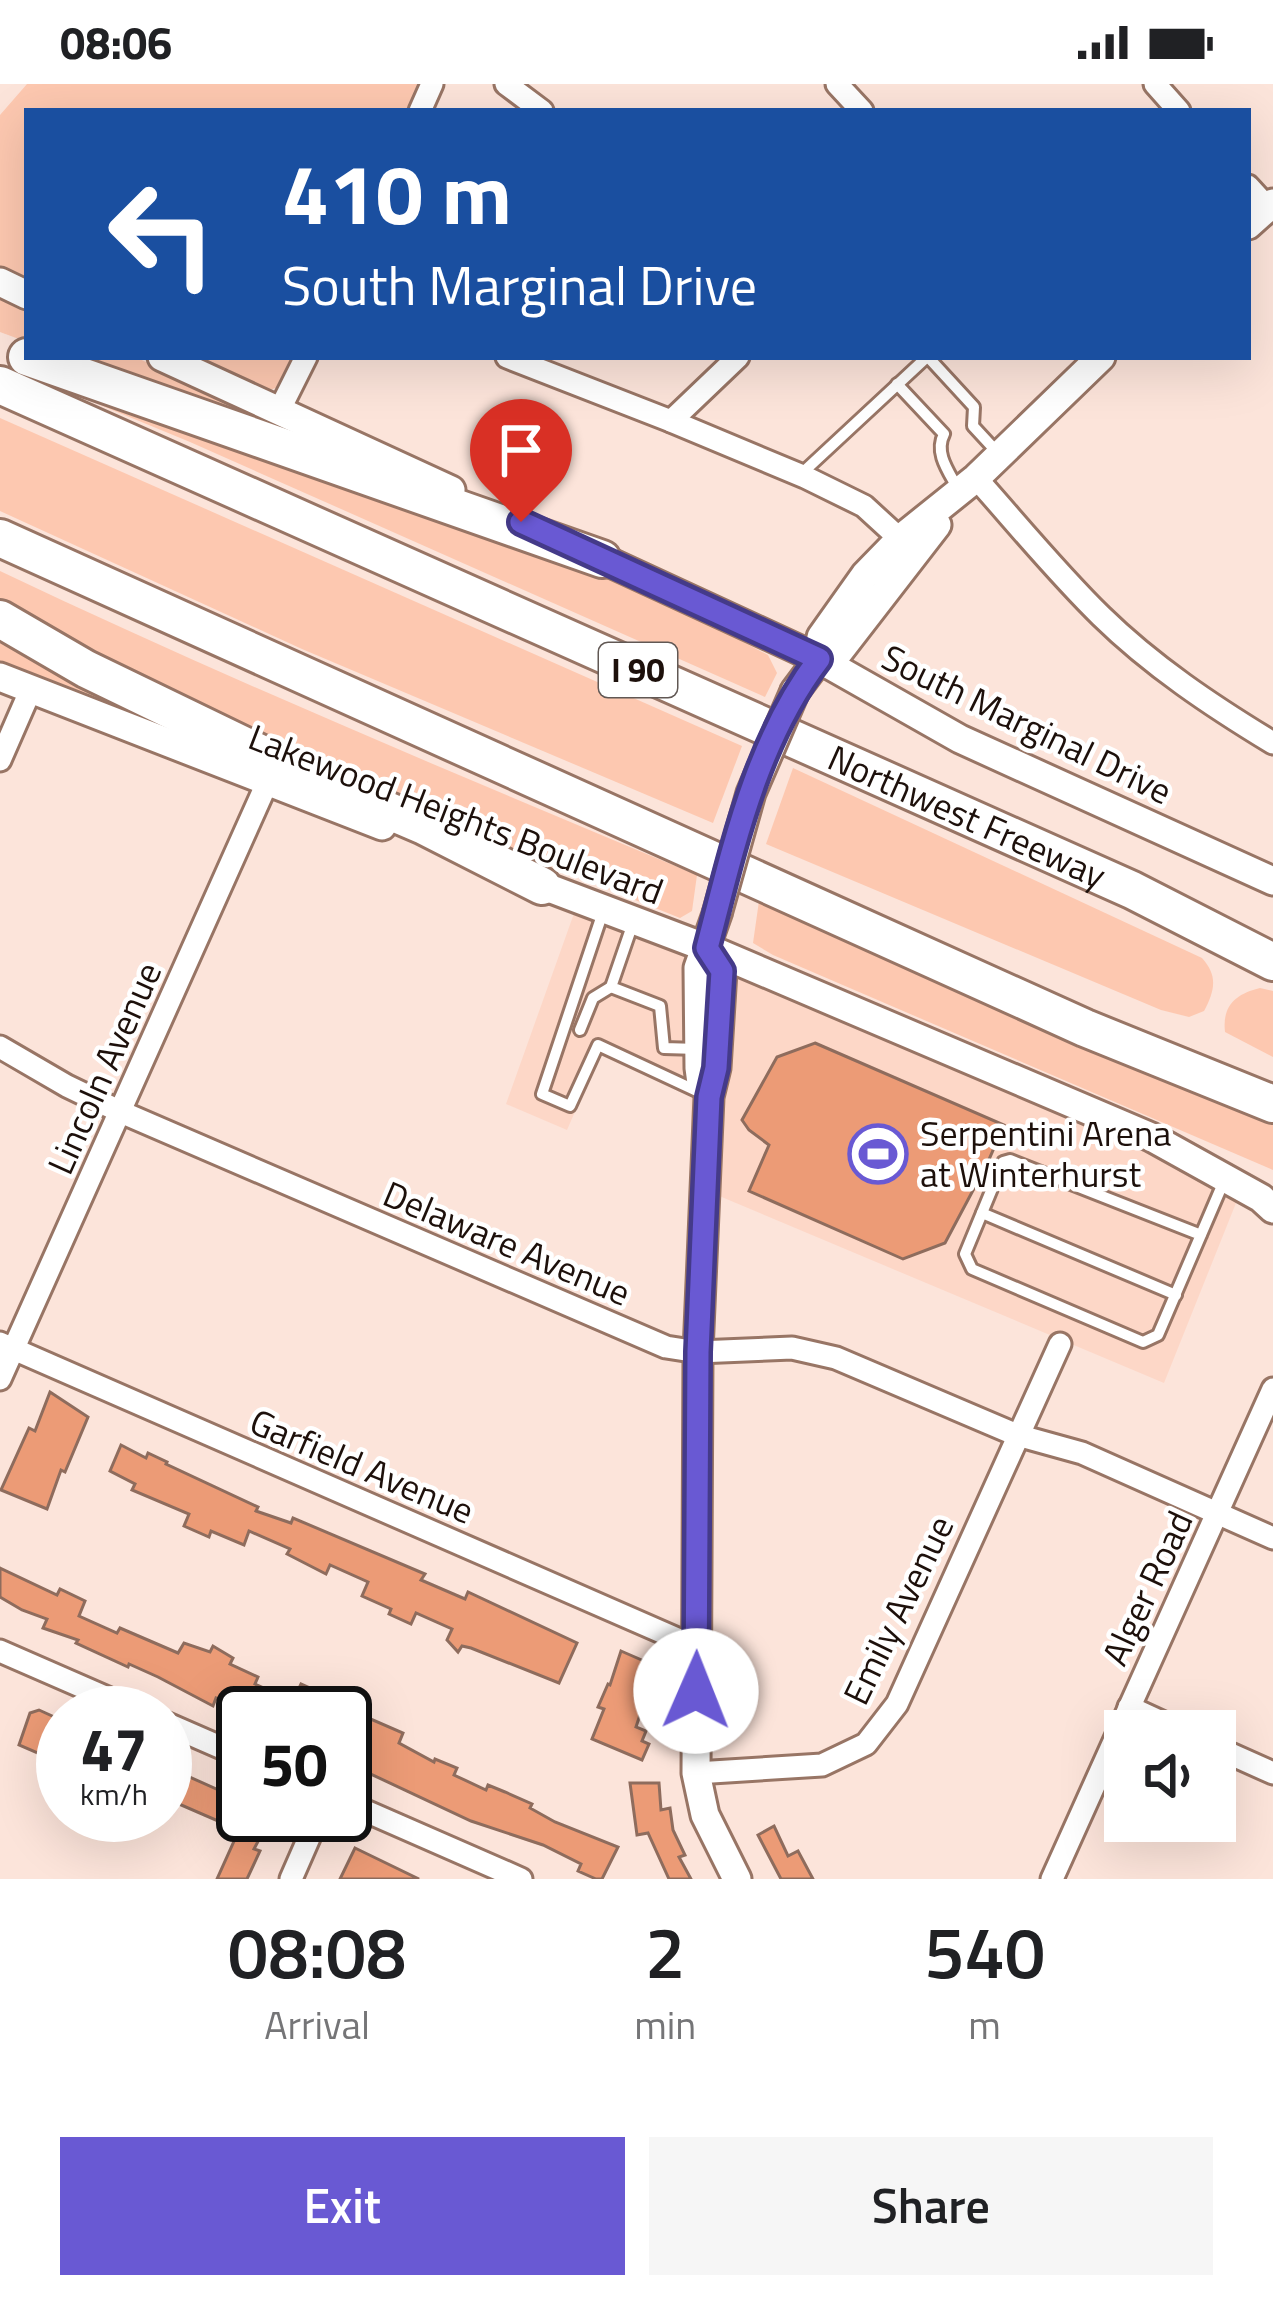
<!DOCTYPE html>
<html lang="en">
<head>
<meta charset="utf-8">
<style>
  :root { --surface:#fff; --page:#f6f6f6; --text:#202124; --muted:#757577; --accent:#6959d3 }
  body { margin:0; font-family:"Titillium Web",sans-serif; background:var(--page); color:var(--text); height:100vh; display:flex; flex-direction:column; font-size:45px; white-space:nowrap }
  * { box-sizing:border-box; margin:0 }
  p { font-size:39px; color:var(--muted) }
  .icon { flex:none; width:66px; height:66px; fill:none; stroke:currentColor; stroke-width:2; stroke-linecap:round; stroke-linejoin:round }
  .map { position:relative; height:1795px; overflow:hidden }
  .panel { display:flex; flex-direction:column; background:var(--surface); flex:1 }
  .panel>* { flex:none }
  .banner { position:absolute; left:24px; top:24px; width:1227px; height:252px; border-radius:0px; box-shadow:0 12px 48px #0002; background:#1a4fa0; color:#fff; overflow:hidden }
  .buttons { position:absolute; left:1104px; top:1626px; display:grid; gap:24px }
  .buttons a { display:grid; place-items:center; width:132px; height:132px; border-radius:0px; background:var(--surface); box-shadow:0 12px 48px #0002; font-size:60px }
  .speed { position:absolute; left:36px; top:1602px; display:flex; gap:24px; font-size:60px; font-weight:700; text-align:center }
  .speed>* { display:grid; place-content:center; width:156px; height:156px; border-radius:50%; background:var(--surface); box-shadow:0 12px 48px #0002; line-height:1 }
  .speed small { font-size:30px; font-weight:400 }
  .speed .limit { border:6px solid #111; border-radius:18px; background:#fff; color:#111 }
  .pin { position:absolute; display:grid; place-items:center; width:102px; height:102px; color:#fff; margin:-123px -51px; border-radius:50% 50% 50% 0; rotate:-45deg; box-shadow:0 0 12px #0007 }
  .pin .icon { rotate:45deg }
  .me { position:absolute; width:132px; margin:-66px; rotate:1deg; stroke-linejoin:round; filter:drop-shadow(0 0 9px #0008) }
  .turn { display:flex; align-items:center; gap:42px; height:252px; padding:0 60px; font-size:54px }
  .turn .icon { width:156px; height:156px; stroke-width:2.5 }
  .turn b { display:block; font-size:84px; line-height:102px }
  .eta { display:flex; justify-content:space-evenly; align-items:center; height:204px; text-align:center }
  .eta b { font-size:72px; font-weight:600; line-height:84px }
  .action { display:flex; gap:24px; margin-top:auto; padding:24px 60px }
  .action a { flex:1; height:138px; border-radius:0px; background:var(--accent); color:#fff; font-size:48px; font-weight:600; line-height:138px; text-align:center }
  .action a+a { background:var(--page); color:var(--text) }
  .status { display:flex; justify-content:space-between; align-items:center; height:84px; padding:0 60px; background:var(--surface); direction:ltr }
  .status svg { height:33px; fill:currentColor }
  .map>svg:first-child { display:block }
  .built { fill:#fdd7c7 }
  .green { fill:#fdc8b0 }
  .building { fill:#ec9b76; stroke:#8e6c5d; stroke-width:3 }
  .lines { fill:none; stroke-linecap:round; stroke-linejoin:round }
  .service-casing { stroke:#987565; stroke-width:16 }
  .minor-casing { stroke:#987565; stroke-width:27 }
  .secondary-casing { stroke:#987565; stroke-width:33 }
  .motorway-casing { stroke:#987565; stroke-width:42 }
  .service { stroke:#fff; stroke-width:10 }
  .minor { stroke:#fff; stroke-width:21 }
  .secondary { stroke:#fff; stroke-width:27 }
  .motorway { stroke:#fff; stroke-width:36 }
  .secondary-bridge-casing { stroke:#987565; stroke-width:33; stroke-linecap:butt }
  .secondary-bridge { stroke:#fff; stroke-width:27 }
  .route-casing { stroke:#443a89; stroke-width:30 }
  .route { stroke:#6959d3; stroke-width:21 }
  .labels { text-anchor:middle; stroke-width:9; stroke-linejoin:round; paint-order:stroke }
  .shield { fill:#fff; stroke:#615854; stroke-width:3 }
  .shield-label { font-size:33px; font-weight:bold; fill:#1d100b }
  .street-label { font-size:36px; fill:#1d100b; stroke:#fff }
  .poi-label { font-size:36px; fill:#1d100b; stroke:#fff; text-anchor:start }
</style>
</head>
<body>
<div class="status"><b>08:06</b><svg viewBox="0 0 49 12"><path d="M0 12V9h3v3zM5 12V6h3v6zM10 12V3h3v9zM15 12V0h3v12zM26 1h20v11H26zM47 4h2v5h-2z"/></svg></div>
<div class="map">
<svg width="1273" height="1795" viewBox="0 0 1273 1795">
  <rect width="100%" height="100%" fill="#fce4da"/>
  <!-- built -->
  <path class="built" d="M577,821L1143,1059L1238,1114L1164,1299L693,1101L690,1005L601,968L567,1046L506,1020Z"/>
  <!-- green -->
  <g class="green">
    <path d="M27,0H420L408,27H27V201L0,189V31Z"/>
    <path d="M0,212L27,224V258L0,248Z"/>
    <path d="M69,273H135L331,361Z"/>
    <path d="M184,273H298L284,301L267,307Z"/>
    <path d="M47,299L530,460L698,534L768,571L777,589L765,613L190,358Z"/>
    <path d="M0,334L742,662L713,739L302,565L0,427Z"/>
    <path d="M0,487C229,596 463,693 697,791L692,827L680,834L459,745L0,526Z"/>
    <path d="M0,546L189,654L0,581Z"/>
    <path d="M793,684L1202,874C1218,892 1215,906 1204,927L1189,933L1161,926L766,760Z"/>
    <path d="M759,817L1273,1033V1086L773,871L753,859Z"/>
    <path d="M1260,904L1273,907V973L1225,948C1222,921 1236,910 1260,904Z"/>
  </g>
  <!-- building -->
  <g class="building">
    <path d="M815,959L1004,1041L987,1080L945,1159L903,1175L749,1107L769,1061L749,1046L742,1036L777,973Z"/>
    <path d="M50,1308L88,1333L65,1388L61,1386L47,1425L1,1406L29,1344L35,1347Z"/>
    <path d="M121,1361L146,1374L148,1369L167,1378L166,1380L258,1423L256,1427L291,1439L293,1434L425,1490L421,1496L465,1515L468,1508L577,1559L559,1599L471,1564L462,1562L458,1568L447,1556L452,1545L416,1529L411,1540L389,1530L391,1525L362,1512L368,1498L330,1481L326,1490L287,1470L290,1465L249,1447L244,1461L211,1447L209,1453L184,1442L189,1430L132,1406L135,1400L110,1387Z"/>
    <path d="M0,1484L57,1511L60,1505L85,1517L79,1532L117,1549L120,1544L178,1569L184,1559L210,1568L213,1562L233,1574L230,1580L258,1593L255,1600L293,1617L301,1600L321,1609L318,1616L355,1634L357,1629L403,1649L399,1659L434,1678L435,1675L457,1684L454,1691L486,1706L488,1701L505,1708L532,1720L530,1724L555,1738L618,1763L602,1795H596L578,1787L581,1780L543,1761L471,1737L345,1678V1629H253L216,1614L213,1622L158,1593L129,1580L128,1583L76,1559L78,1556L43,1544L47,1535L22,1526L0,1513Z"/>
    <path d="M621,1567L653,1581L637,1612L645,1616L636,1643L646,1647L642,1657L649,1660L642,1676L592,1655L604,1625L598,1623L608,1600L610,1601Z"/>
    <path d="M39,1626L63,1637V1680L19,1661L30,1629Z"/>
    <path d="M165,1682L223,1708L220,1716L243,1724V1731H272L254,1765L260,1767L247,1795H217L239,1746L165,1714Z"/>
    <path d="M630,1699H659L661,1726L670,1724L673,1746L685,1771L679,1773L691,1795H669L648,1749L637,1751Z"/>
    <path d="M774,1742L788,1772L798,1767L813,1795H781L758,1751Z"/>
    <path d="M355,1764L419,1795H340Z"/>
  </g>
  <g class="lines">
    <!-- service casing -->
    <g class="service-casing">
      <g id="service">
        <path d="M928,273L974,323L973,342L997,368"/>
        <path d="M897,300L944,350C934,369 949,388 958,405"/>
        <path d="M800,391L927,273"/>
        <path d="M603,828L542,1010L570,1022L598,961L701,1009"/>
        <path d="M633,839L611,903L660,922L664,964L698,965"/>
        <path d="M580,946L593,914L611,903"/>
        <path d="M982,1129L1176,1211"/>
        <path d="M1201,1151L1010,1076L1003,1078L965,1170L972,1185L1143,1258L1158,1251L1224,1097"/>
      </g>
    </g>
    <!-- minor casing -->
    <g class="minor-casing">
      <g id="minor">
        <path d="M506,0L542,27"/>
        <path d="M837,0L862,27"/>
        <path d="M1155,0L1179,27"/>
        <path d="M420,27L432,0"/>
        <path d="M1248,102L1268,124"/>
        <path d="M507,273L671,337L805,393L864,422L900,455"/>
        <path d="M279,327L306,273"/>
        <path d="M671,337L738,273"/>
        <path d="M976,394C1017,440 1057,489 1101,532C1152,582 1212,622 1273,659"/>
        <path d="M0,676L31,605"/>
        <path d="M0,963L67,1002L121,1028L666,1263L698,1268L792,1264L836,1274L1017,1351L1082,1369L1273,1454"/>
        <path d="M0,1259L698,1564"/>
        <path d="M0,1295L267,699"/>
        <path d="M0,1567L142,1629"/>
        <path d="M1129,1623L1181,1647"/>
        <path d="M165,1639L243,1673"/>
        <path d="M1215,1663L1273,1689"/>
        <path d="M696,1689L822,1681L866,1660L897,1620L1060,1260"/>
        <path d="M345,1718L521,1795"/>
        <path d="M291,1795L319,1731"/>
        <path d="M1052,1795L1273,1305"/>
      </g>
    </g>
    <!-- secondary casing -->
    <g class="secondary-casing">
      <g id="secondary">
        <path d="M1248,141L1273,119"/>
        <path d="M0,198L27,211"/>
        <path d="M162,273L451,406"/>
        <path d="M585,467L819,575L960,655L1273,797"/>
        <path d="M819,575L838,569L937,441"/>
        <path d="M0,593L382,742"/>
        <path d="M795,607L819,575L821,553L865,491L900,455L976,394L1101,273"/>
        <path d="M525,795L707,864L1151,1053L1261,1114L1273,1125"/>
        <path d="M707,864L722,887L716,984L709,1013L698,1268L696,1689L705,1731L737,1795"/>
        <path d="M701,999L699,984L698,884L717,830"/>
      </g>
    </g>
    <!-- motorway casing -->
    <g class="motorway-casing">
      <g id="motorway">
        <path d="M27,273L602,475"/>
        <path id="s1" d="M0,301L1132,806L1273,878"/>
        <path d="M0,454L1085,944L1273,1020"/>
        <path d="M0,535L86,585L305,691L424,742L542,802"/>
      </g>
    </g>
    <!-- service -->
    <use href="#service" class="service"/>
    <!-- minor -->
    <use href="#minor" class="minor"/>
    <!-- secondary -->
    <use href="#secondary" class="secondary"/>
    <!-- motorway -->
    <use href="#motorway" class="motorway"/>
    <!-- secondary-bridge casing -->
    <g class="secondary-bridge-casing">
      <path id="secondary-bridge" d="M717,830L751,709L795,607"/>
    </g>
    <!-- secondary-bridge -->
    <use href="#secondary-bridge" class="secondary-bridge"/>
  </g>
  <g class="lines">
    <!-- route casing -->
    <g class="route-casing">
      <path id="route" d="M521,438L819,575C756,657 733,765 707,864L722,887L716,984L709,1013L698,1268L696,1607"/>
    </g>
    <!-- route -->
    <use href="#route" class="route"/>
  </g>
  <!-- icons -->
  <defs>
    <g id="stadium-ring" transform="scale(3)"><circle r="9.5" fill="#fff" stroke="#6959d3" stroke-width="1.5"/><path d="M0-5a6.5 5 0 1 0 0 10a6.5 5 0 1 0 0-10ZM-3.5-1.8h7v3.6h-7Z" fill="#6959d3"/></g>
  </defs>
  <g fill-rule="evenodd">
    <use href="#stadium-ring" x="878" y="1070"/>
  </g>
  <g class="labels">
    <!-- shield labels -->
    <rect class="shield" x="599" y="559" width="78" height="54" rx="9"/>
    <g class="shield-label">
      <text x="638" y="598">I 90</text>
    </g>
    <!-- street labels -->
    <g class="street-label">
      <text transform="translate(1027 640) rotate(26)" y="13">South Marginal Drive</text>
      <text transform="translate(456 730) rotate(21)" y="13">Lakewood Heights Boulevard</text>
      <text dy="13" stroke="none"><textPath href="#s1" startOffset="1059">Northwest Freeway</textPath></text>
      <text transform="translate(104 984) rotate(-66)" y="13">Lincoln Avenue</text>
      <text transform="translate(507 1159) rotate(23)" y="13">Delaware Avenue</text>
      <text transform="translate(362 1382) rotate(23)" y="13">Garfield Avenue</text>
      <text transform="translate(1147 1504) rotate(-65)" y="13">Alger Road</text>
      <text transform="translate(898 1526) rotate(-64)" y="13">Emily Avenue</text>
    </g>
    <!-- poi labels -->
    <g class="poi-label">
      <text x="920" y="1062">Serpentini Arena<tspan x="920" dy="41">at Winterhurst</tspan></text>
    </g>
  </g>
</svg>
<div class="buttons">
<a><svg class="icon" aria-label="sound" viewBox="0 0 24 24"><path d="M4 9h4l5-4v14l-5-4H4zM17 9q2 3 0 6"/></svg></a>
</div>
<div class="speed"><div>47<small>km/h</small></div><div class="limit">50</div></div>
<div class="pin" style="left:521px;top:438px;background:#d93025"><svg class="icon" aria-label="arrive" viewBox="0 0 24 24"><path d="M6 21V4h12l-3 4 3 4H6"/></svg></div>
<svg class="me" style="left:696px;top:1607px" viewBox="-20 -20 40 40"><circle r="19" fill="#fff"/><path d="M0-13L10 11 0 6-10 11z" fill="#6959d3"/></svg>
<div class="banner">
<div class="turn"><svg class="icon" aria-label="left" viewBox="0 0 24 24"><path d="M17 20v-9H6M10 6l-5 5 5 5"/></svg><div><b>410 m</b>South Marginal Drive</div></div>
</div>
</div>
<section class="panel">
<div class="eta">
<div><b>08:08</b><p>Arrival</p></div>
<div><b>2</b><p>min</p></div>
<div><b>540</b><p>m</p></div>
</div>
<div class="action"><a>Exit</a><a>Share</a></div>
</section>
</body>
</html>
